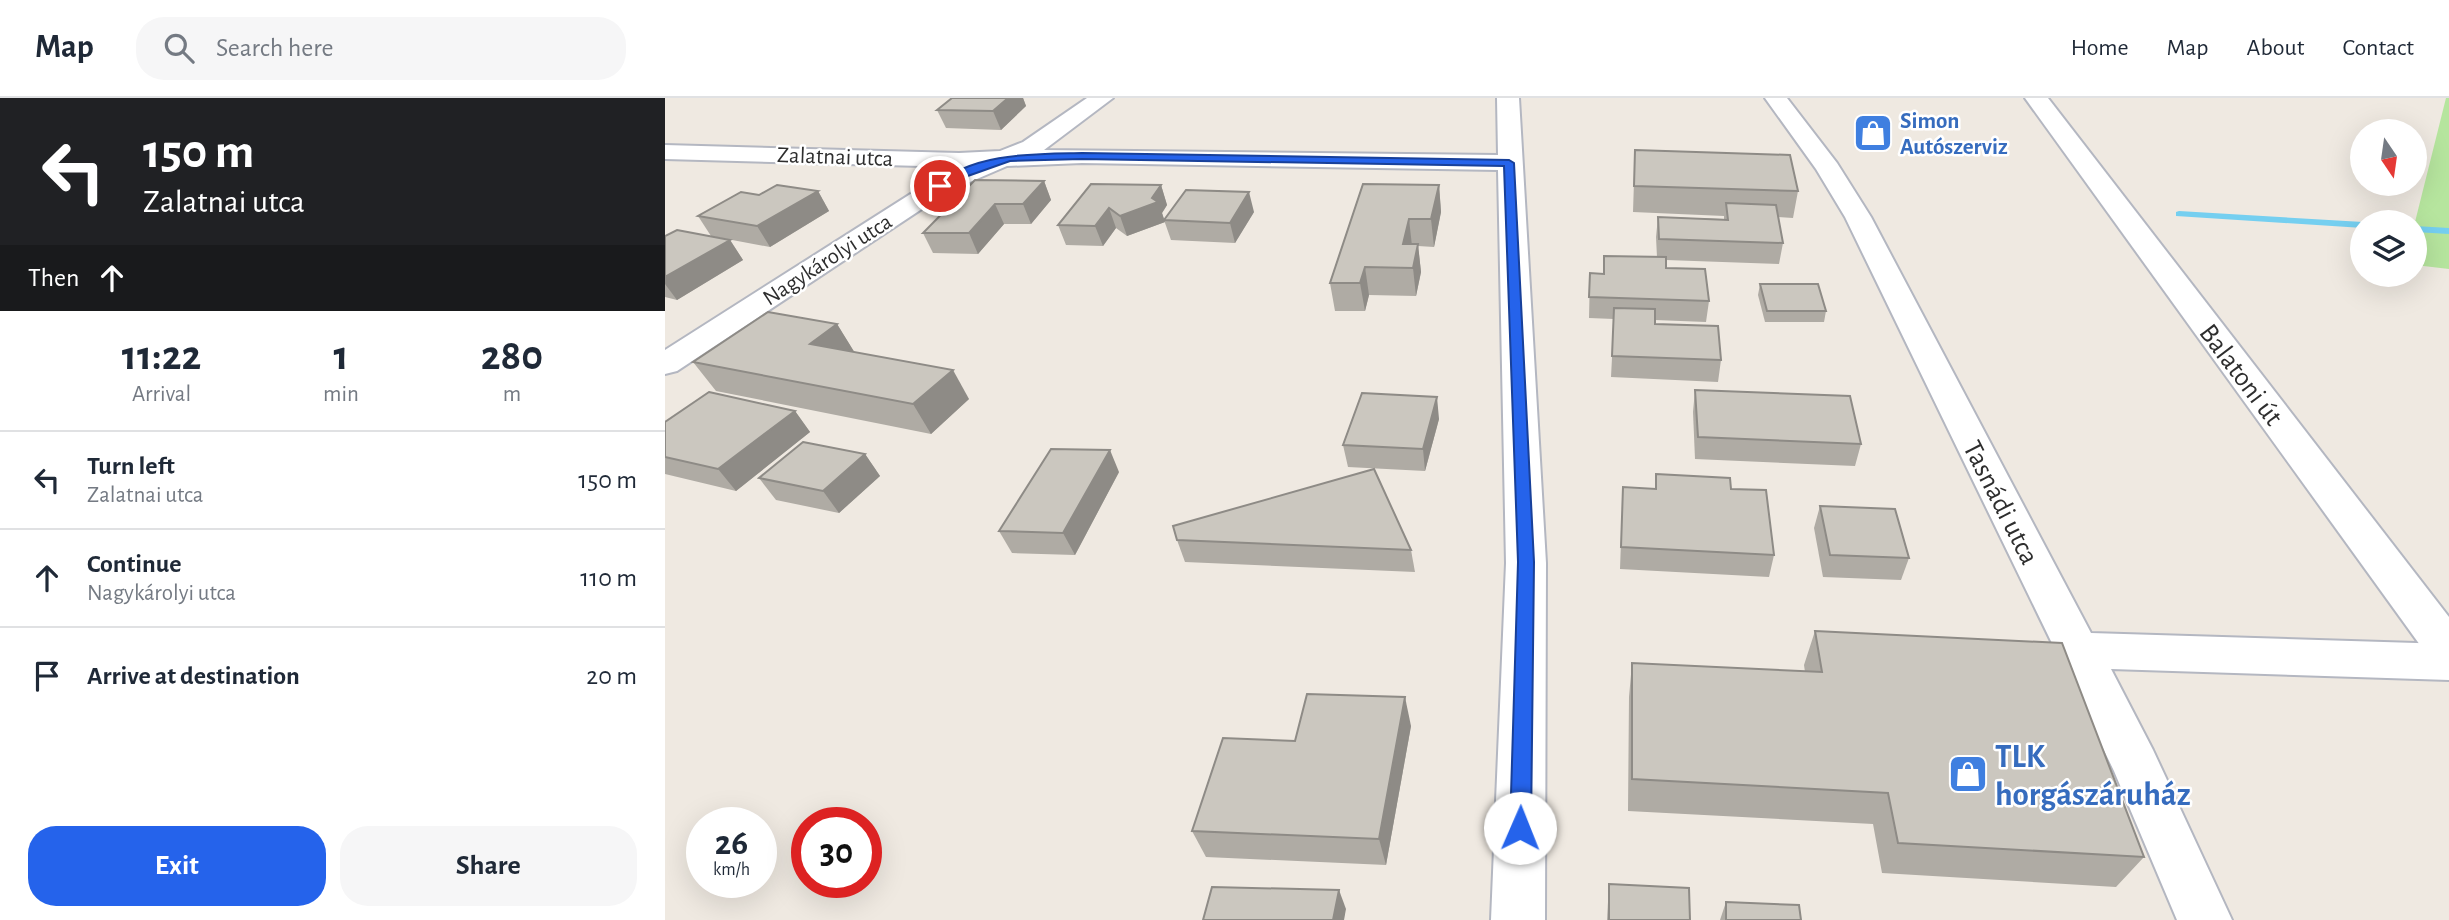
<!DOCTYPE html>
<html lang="en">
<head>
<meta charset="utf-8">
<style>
  :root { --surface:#fff; --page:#f6f6f7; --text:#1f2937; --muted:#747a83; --line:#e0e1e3; --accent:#2563eb }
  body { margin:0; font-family:"Alegreya Sans",sans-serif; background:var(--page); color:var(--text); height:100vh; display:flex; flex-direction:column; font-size:26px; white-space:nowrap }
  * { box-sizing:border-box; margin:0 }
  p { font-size:23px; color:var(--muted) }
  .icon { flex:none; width:38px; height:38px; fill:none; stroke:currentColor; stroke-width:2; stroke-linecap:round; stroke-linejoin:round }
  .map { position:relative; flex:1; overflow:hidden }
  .details { display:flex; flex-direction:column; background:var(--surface); width:665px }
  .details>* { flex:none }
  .guide { background:#202124; color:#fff; overflow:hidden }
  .needle { width:46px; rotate:167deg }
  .controls { position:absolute; left:1685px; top:21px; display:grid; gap:14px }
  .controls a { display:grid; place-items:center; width:77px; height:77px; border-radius:50%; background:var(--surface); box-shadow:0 7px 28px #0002; font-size:35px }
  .speed { position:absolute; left:21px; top:709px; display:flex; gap:14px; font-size:35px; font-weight:700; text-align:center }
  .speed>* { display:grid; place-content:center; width:91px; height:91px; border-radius:50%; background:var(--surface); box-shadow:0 7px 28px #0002; line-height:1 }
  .speed small { font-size:18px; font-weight:400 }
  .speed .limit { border:10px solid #d22; background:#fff; color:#111 }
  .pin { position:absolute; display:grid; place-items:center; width:60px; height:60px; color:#fff; margin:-30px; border:4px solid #fff; border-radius:50%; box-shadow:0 2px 7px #0007 }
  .me { position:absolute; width:77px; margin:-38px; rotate:1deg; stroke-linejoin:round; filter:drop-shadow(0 0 5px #0008) }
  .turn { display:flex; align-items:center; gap:24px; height:147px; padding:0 28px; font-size:32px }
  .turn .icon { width:91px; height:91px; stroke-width:2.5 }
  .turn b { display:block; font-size:49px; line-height:60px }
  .then { display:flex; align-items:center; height:66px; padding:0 28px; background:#0003; gap:14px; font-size:26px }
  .eta { display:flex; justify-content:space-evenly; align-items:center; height:119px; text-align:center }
  .eta b { font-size:42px; font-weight:700; line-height:49px }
  .cta { display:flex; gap:14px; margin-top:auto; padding:14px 28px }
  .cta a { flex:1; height:80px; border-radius:28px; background:var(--accent); color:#fff; font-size:28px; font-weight:700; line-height:80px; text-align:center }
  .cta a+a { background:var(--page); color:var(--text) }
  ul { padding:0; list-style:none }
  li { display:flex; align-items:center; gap:21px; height:98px; padding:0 28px; border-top:2px solid var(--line) }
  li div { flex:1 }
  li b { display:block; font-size:26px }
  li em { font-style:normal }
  header { display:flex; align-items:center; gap:42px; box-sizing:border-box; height:98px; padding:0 35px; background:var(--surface); border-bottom:2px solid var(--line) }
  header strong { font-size:33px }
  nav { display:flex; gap:38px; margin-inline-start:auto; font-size:24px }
  .search { width:490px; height:63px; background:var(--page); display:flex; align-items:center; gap:18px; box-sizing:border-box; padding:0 24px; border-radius:28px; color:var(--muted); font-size:26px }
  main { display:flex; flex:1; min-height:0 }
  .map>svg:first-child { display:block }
  .green { fill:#b6e59e }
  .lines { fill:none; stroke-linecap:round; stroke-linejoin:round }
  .stream { fill:#75cff0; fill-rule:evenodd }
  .minor-casing { stroke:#b4b7c1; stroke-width:4 }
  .secondary-casing { stroke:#b4b7c1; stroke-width:4 }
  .minor { fill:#fff; fill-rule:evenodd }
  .secondary { fill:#fff; fill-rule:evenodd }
  .wall { fill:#afaba4 }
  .shaded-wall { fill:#8e8b86 }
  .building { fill:#cbc7bf; stroke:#8e8b86; stroke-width:2 }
  .route { fill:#2563eb; stroke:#184099; stroke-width:2 }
  .labels { text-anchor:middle; stroke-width:5; stroke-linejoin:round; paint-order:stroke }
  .far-shop-label { font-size:23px; font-weight:bold; fill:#366cbe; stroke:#fff; text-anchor:start }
  .far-street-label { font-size:23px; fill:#2e2e2e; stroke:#fff }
  .street-label { font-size:28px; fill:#2e2e2e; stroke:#fff }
  .near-shop-label { font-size:33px; font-weight:bold; fill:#366cbe; stroke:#fff; text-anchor:start }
</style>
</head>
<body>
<header>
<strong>Map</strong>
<div class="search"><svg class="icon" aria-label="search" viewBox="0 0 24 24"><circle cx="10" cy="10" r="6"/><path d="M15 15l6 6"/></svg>Search here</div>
<nav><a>Home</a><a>Map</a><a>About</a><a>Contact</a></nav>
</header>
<main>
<section class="details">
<div class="guide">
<div class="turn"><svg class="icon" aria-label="left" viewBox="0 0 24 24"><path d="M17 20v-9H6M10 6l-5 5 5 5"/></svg><div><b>150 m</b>Zalatnai utca</div></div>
<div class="then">Then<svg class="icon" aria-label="ahead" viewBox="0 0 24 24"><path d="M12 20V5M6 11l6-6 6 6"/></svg></div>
</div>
<div class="eta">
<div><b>11:22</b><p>Arrival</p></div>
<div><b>1</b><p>min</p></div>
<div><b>280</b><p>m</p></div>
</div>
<ul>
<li><svg class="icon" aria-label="left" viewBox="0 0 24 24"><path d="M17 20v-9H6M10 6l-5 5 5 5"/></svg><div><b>Turn left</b><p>Zalatnai utca</p></div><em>150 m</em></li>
<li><svg class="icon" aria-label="ahead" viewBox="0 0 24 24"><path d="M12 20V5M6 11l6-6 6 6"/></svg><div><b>Continue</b><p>Nagykárolyi utca</p></div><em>110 m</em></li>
<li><svg class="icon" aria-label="arrive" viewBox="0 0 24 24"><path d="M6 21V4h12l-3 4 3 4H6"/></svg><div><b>Arrive at destination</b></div><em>20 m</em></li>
</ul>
<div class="cta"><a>Exit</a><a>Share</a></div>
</section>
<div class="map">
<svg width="1784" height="822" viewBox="0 0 1784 822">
  <rect width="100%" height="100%" fill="#efe9e1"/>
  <!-- green -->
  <path class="green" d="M1781,0H1784V171L1750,167V124Z"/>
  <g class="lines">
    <!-- stream -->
    <g class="stream">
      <path d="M1514,113L1698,124H1699L1698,130L1511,118V114Z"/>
      <path d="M1750,128L1784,130V136L1750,134Z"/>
    </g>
    <!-- minor casing -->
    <g class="minor-casing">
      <g id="minor">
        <path d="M422,0H448L379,52L833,57L832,0H854L881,465L880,822H826L841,465L833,72L417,65L342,68L284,93L12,273L0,276V252L266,83L294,69L0,61V47L294,55L335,53L358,44Z"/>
        <path d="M1100,0H1122L1172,65L1206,119L1426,535L1784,546V582L1446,571L1488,652L1567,822H1512L1449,673L1180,119L1151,71Z"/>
      </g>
    </g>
    <!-- secondary casing -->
    <g class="secondary-casing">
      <path id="secondary" d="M1360,0H1383L1784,519V570L1768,565Z"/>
    </g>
    <!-- minor -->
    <use href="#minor" class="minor"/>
    <!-- secondary -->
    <use href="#secondary" class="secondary"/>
  </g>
  <!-- wall -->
  <g class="wall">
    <path d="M287,0H358L361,8L336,32L281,30L272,12Z"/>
    <path d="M970,52L1133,93L1128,120L1113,119L1118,145L1114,166L1001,162V170L1044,203L1041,224L990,222V226L1056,262L1053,284L946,279L949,221L924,220L925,175L939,176L992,159L991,139L993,119L1059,121V118L968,114Z"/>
    <path d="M379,83L386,102L366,126H339L313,156L268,155L258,135Z"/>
    <path d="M496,87L502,107L497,115L500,124L462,138L451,130L438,148L401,147L393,127Z"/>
    <path d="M774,87L776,114L769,149L753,148L756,174L751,198L704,197L700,213H670L665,185Z"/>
    <path d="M153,93L164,113L105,149L46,138L33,118L94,97Z"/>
    <path d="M589,114L570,145L506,142L499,122Z"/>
    <path d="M0,138L65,142L78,162L12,202L0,199Z"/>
    <path d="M1095,186L1161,213L1159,224H1100L1093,197Z"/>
    <path d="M172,226L189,254L304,301L266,336L51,293L28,264Z"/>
    <path d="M1030,292L1196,346L1190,368L1030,361L1028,314Z"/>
    <path d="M130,313L145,334L71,393L0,376V324Z"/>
    <path d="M774,321L760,373L683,369L678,347Z"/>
    <path d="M200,356L215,378L174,415L111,402L94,380Z"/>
    <path d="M454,374L410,457L347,455L334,433Z"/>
    <path d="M991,376L1066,391L1109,457L1104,479L955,471L958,389L990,391Z"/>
    <path d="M1155,408L1244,460L1236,482L1158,479L1149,430Z"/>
    <path d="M512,442L746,452L750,474L520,464Z"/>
    <path d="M1150,533L1479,759L1451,789L1217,775L1208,726L963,713L964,599L967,565L1140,574L1139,567Z"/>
    <path d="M746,628L721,767L541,759L527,733L630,643Z"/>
    <path d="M944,786L1025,822H942Z"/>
    <path d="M1061,804L1136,822H1055Z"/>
  </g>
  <!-- shaded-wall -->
  <g class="shaded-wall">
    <path d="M343,0H358L361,8L336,32L328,13Z"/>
    <path d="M379,83L386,102L366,126L358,106Z"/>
    <path d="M496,87L502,107L497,115L500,124L462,138L455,118L487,100Z"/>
    <path d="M774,87L776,114L769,149L766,121Z"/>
    <path d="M153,93L164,113L105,149L92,128Z"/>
    <path d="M584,94L589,114L570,145L565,125Z"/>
    <path d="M330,106L339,126L313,156L304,135Z"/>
    <path d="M444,110L451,130L438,148L430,128Z"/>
    <path d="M744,121L747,148L738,146Z"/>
    <path d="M65,142L78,162L12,202L0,186V179Z"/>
    <path d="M753,146L756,174L751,198L748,170Z"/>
    <path d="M700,169L704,197L700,213L695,185Z"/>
    <path d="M172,226L190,255L145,246Z"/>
    <path d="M288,272L304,301L266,336L248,306Z"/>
    <path d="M772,299L774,321L760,373L758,351Z"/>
    <path d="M130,313L145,334L71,393L53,371Z"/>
    <path d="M445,352L454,374L410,457L398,435Z"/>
    <path d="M200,356L215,378L174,415L158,393Z"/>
    <path d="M740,599L746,628L721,767L714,741Z"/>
    <path d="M674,792L681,811L679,822H668Z"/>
  </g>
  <!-- building -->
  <g class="building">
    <path d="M287,0H343L328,13L272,12Z"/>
    <path d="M970,52L1125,57L1133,93L969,88Z"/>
    <path d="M310,82L379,83L358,106H330L304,135H258Z"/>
    <path d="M426,86L496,87L487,100L493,104L455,118L444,110L430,128L393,127Z"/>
    <path d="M698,86L774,87L766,121H744L738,146H753L748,170L700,169L695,185H665Z"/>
    <path d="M112,87L153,93L92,128L33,118L76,94L94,97Z"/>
    <path d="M521,92L584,94L565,125L499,122Z"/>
    <path d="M1061,105L1111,107L1118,145L994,141L993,119L1063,122Z"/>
    <path d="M12,132L65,142L0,179V138Z"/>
    <path d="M939,158L1001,159V170L1040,171L1044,203L924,199L925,175L939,176Z"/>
    <path d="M1095,186H1153L1161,213H1102Z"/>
    <path d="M949,210L990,211V226L1053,228L1056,262L947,258Z"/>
    <path d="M103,214L172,226L145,246L288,272L248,306L28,264Z"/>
    <path d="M1030,292L1185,298L1196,346L1033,339Z"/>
    <path d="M44,294L130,313L53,371L0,359V324Z"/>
    <path d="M697,295L772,299L758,351L678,347Z"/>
    <path d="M138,344L200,356L158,393L94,380Z"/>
    <path d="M386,351L445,352L398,435L334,433Z"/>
    <path d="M709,371L746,452L512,442L508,428Z"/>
    <path d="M991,376L1065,380L1066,391L1101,392L1109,457L956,449L958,389L991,391Z"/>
    <path d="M1155,408L1230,411L1244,460L1165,457Z"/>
    <path d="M1150,533L1397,545L1479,759L1233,745L1223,695L967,681V565L1157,574Z"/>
    <path d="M642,596L740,599L714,741L527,733L558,640L630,643Z"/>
    <path d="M944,786L1024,790L1025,822H944Z"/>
    <path d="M547,789L674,792L668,822H538Z"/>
    <path d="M1061,804L1134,807L1136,822H1061Z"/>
  </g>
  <!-- route -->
  <path class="route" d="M417,55L844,62L849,65L869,464L866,730L863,737L855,740L848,737L845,730L853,464L839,68L417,61L345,63L300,79L279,91L270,88C308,54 370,56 417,55Z"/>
  <!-- icons -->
  <defs>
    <g id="shop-square" transform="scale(2.0125)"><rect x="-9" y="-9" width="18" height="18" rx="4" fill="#3f7fe0" stroke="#fff"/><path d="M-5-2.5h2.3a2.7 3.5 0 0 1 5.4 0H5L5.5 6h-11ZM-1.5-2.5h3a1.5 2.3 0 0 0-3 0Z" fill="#fff"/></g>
  </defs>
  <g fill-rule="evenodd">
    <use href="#shop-square" x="1208" y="35"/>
    <use href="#shop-square" x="1303" y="676"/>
  </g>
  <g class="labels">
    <!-- far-shop labels -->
    <g class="far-shop-label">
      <text x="1235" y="30">Simon<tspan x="1235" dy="26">Autószerviz</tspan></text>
    </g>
    <!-- far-street labels -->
    <g class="far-street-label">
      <text transform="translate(170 58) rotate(2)" y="8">Zalatnai utca</text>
      <text transform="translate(162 161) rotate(-33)" y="8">Nagykárolyi utca</text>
    </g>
    <!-- street labels -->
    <g class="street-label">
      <text transform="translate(1577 276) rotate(53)" y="10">Balatoni út</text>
      <text transform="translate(1337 404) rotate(63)" y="10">Tasnádi utca</text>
    </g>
    <!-- near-shop labels -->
    <g class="near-shop-label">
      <text x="1330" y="669">TLK<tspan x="1330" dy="38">horgászáruház</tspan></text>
    </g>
  </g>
</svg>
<div class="controls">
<a><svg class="needle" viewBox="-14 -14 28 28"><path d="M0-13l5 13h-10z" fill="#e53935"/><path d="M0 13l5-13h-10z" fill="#747a83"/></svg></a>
<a><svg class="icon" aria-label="layers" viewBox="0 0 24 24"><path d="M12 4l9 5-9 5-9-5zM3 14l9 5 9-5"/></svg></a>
</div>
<div class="speed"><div>26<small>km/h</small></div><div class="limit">30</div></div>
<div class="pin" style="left:275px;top:88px;background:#d93025"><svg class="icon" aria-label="arrive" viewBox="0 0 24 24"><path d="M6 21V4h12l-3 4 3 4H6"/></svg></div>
<svg class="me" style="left:855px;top:730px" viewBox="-20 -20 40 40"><circle r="19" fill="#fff"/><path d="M0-13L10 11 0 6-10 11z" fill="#2563eb"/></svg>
</div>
</main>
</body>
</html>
